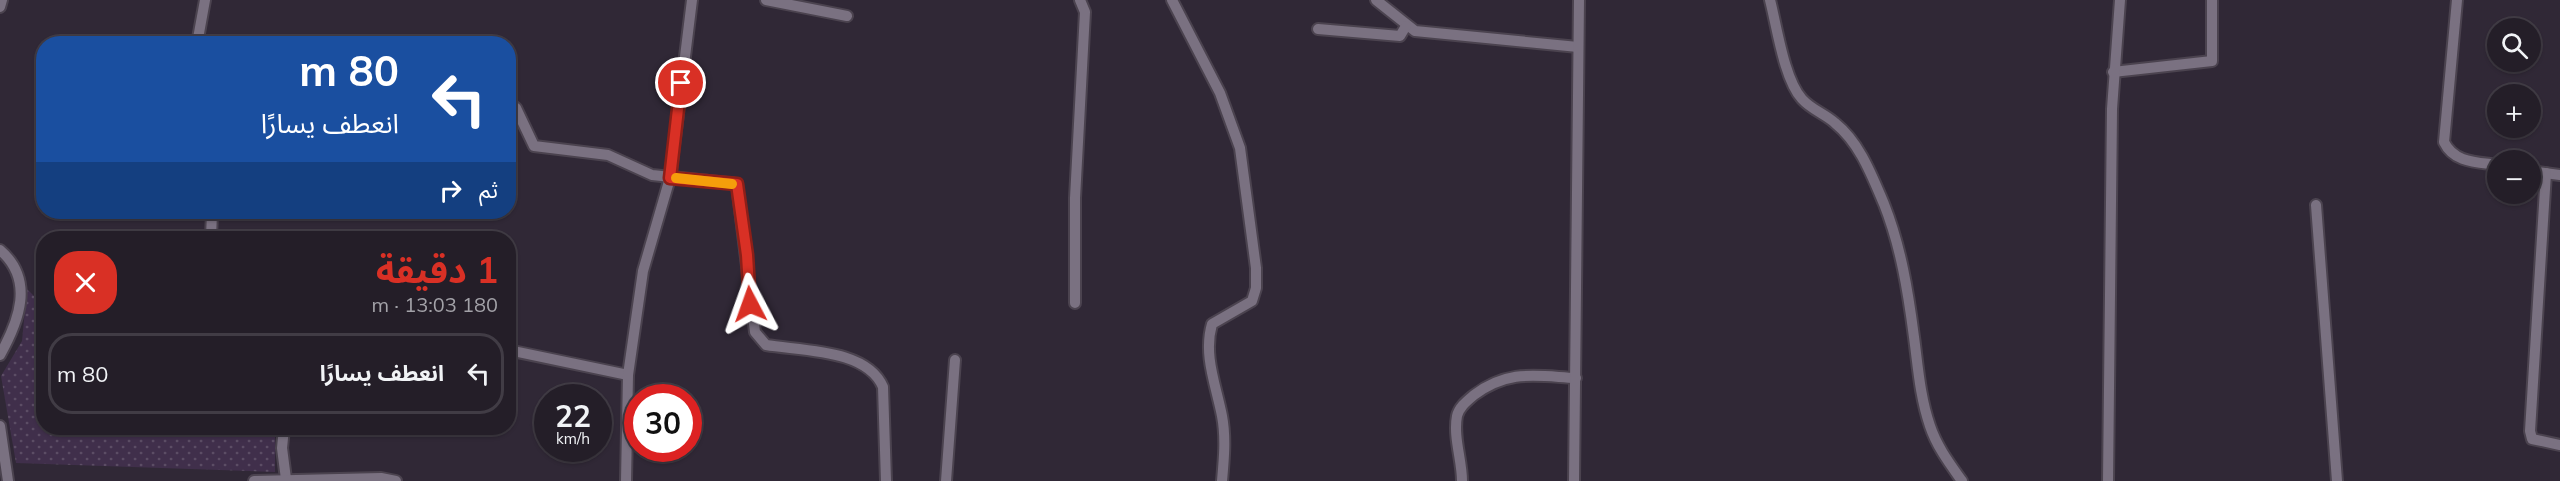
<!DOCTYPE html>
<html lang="ar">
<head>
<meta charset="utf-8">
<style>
  :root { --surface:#241e28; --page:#2c2730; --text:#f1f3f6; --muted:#a3a2a8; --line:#413c45; --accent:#d93025 }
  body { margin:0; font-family:Mulish,"Noto Sans Arabic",sans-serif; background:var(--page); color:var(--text); direction:rtl; height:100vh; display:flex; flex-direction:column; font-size:22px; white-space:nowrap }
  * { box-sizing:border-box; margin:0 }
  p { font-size:20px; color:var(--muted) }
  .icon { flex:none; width:33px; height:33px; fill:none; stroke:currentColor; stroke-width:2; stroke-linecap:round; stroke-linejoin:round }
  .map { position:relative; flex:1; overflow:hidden; direction:ltr }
  .drawer { position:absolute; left:36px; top:231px; width:480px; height:204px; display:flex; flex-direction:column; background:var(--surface); border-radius:24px; box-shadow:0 2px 4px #0004,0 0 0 2px var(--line); direction:rtl }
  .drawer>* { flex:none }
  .top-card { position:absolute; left:36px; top:36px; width:480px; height:183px; border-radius:24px; box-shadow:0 2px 4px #0004,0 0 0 2px var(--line); direction:rtl; background:#1a4fa0; color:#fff; overflow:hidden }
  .fabs { position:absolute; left:2487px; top:18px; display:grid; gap:12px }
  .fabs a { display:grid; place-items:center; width:54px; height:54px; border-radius:50%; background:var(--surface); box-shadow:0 2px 4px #0004,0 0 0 2px var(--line); font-size:30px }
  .speed { position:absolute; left:534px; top:384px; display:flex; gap:12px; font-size:30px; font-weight:700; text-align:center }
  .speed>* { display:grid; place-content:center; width:78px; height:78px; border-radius:50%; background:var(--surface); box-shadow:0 2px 4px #0004,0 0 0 2px var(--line); line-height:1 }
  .speed small { font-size:15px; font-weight:400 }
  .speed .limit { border:9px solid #d22; background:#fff; color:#111 }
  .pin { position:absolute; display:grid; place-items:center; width:51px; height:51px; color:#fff; margin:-26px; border:3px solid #fff; border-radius:50%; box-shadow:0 2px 6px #0007 }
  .me { position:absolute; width:66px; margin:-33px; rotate:356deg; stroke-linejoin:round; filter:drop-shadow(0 0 4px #0008) }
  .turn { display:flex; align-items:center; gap:21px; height:126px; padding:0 18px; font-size:27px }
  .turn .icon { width:78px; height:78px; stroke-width:2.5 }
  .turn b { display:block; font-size:42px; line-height:51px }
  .then { display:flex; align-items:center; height:57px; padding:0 18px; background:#0003; gap:12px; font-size:22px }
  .round { display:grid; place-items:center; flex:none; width:63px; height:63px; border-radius:24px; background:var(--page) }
  .head { display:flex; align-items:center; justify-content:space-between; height:102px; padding:0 18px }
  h1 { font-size:36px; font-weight:700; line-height:45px; color:var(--accent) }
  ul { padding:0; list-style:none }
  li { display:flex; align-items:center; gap:18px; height:81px; margin:0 12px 9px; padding:0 6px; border:3px solid var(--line); border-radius:24px }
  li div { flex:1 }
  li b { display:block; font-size:22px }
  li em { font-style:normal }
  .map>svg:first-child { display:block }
  .grass { fill:url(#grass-dots) }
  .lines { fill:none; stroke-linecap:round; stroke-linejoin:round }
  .street-casing { stroke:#4b434f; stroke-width:14 }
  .street { stroke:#7a7181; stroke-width:10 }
  .route-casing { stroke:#8d1f18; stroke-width:15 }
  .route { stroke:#d93025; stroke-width:10 }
  .slow { stroke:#f59e0b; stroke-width:10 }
</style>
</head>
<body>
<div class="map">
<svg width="2560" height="481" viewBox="0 0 2560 481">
  <defs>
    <pattern id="grass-dots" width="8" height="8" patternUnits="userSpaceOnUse" patternTransform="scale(1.5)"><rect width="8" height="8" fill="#402f4b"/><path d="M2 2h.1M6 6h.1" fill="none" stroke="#5c4d65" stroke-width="1.8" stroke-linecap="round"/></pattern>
  </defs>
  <rect width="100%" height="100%" fill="#302836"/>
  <!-- grass -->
  <path class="grass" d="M27,289L43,305L44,428H275V472L16,463L1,376L22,341Z"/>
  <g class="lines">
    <!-- street casing -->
    <g class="street-casing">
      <g id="street">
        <path d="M766,0L847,16"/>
        <path d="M1172,0L1220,93L1240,148L1256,268V288L1252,301L1212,324C1203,355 1216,385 1222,416C1226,437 1224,459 1222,481"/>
        <path d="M1376,0L1415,31L1578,47"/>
        <path d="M1770,0C1777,27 1784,79 1802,99C1812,110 1825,114 1835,123C1860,143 1872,176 1884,204C1901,247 1908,291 1914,337C1918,367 1920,397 1930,426C1937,447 1950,464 1962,481"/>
        <path d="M2457,0L2444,142C2454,163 2477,162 2498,165"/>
        <path d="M0,7L2,0"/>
        <path d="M1318,29L1400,36L1406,26"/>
        <path d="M197,44L205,0"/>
        <path d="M2113,72L2212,61V0"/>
        <path d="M508,102L516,108L534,146L608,155L652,175L737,184L755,332L766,345C803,351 867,349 883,387L886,481"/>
        <path d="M2530,171L2560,175"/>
        <path d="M2546,173L2530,431L2532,439L2560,445"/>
        <path d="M2316,205L2337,481"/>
        <path d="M211,238L212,212"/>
        <path d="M0,250C35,280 19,321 0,355"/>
        <path d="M1075,303V198L1085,12L1080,0"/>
        <path d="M508,350L628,375"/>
        <path d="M0,426L8,481"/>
        <path d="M284,428L282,448L286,479"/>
        <path d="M254,481L381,478L396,481"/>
        <path d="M626,481L628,375L643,271L670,178L692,0"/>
        <path d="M946,481L955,360"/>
        <path d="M1462,481C1462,460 1453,437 1457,416C1459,407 1467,401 1474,395C1509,369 1536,376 1576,378"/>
        <path d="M1574,481L1579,0"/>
        <path d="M2108,481L2112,109L2120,0"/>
      </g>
    </g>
    <!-- street -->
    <use href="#street" class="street"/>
  </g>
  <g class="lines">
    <!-- route casing -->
    <g class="route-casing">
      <path id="route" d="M681,83L670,178L737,184L747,255L750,304"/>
    </g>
    <!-- route -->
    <use href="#route" class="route"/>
    <!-- slow -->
    <path class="slow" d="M676,178L732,184"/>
  </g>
</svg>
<div class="fabs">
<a><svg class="icon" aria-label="search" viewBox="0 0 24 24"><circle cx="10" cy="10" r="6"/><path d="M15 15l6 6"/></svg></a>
<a>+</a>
<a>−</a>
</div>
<div class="speed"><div>22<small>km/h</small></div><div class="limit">30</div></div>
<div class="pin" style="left:681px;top:83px;background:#d93025"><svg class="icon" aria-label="arrive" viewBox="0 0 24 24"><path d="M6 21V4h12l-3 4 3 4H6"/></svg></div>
<svg class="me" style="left:750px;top:304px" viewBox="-20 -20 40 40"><path d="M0-17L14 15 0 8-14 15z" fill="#d93025" stroke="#fff" stroke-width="4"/></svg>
<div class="top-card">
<div class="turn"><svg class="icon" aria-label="left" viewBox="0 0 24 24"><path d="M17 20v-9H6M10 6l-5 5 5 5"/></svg><div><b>80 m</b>انعطف يسارًا</div></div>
<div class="then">ثم<svg class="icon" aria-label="right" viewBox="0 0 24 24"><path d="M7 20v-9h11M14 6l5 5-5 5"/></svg></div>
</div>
<section class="drawer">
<div class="head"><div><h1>1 دقيقة</h1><p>180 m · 13:03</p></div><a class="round" style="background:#d93025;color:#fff"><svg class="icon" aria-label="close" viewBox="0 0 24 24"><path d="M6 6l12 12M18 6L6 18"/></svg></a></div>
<ul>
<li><svg class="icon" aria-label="left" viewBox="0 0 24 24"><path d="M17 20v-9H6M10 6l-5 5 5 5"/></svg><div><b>انعطف يسارًا</b></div><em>80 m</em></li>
</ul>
</section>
</div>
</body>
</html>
